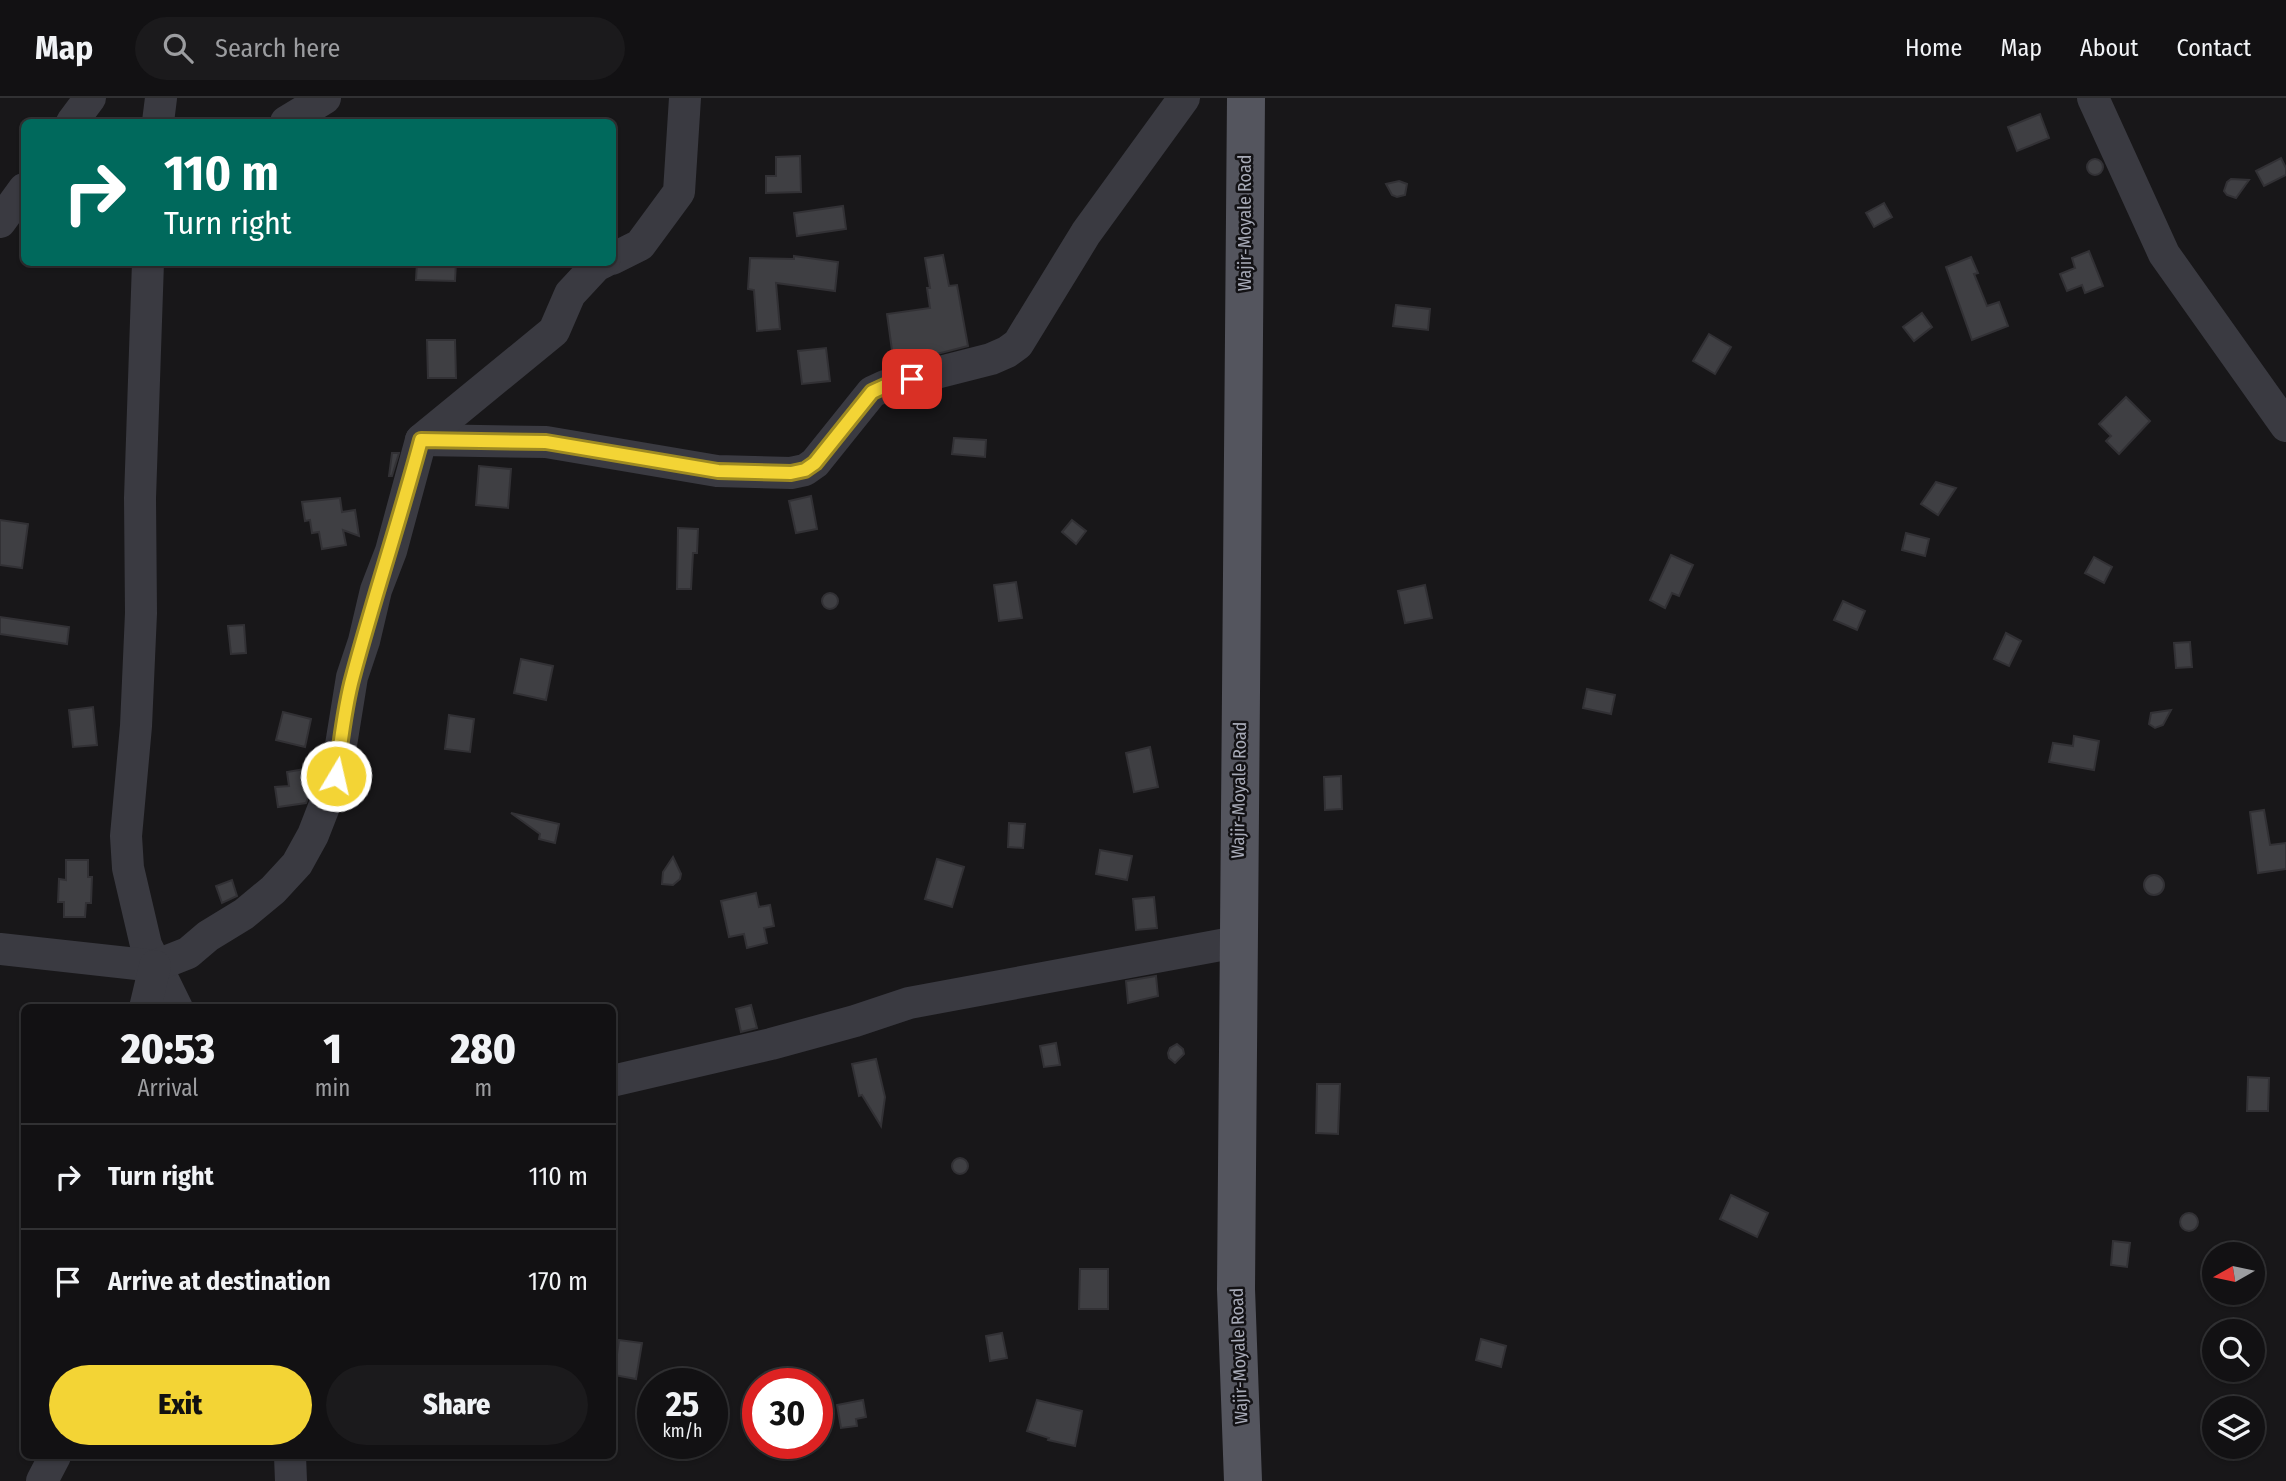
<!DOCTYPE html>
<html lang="en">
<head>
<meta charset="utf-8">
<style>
  :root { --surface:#121113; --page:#1b1a1c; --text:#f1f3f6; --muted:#9c9da0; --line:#313133; --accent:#f3d435 }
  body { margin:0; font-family:"Fira Sans Condensed",sans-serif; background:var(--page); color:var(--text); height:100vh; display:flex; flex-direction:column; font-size:26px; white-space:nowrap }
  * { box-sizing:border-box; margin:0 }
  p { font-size:23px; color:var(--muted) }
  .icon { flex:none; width:38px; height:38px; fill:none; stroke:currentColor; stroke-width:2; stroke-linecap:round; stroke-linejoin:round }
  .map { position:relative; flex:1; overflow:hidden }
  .panel { position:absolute; left:21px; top:906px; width:595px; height:455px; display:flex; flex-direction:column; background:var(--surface); border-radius:10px; box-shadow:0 2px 5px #0004,0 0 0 2px var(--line) }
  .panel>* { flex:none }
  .banner { position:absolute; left:21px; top:21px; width:595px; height:147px; border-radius:10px; box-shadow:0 2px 5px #0004,0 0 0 2px var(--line); background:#00695c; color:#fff; overflow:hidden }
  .needle { width:46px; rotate:261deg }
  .controls { position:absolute; left:2202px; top:1144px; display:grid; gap:14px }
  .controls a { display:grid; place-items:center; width:63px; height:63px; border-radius:50%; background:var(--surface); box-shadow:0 2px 5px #0004,0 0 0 2px var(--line); font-size:35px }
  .speed { position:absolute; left:637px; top:1270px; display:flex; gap:14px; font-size:35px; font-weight:700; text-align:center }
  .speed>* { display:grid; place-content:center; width:91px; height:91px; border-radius:50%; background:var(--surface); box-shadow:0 2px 5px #0004,0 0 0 2px var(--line); line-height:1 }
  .speed small { font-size:18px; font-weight:400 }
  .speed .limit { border:10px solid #d22; background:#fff; color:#111 }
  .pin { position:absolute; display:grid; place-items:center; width:60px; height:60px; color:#fff; margin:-30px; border-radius:14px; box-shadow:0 4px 10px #0006 }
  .me { position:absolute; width:77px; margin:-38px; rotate:9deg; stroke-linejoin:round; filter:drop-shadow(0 0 5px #0008) }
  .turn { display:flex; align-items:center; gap:24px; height:147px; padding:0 28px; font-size:32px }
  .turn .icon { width:91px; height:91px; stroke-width:2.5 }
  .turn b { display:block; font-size:49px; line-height:60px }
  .eta { display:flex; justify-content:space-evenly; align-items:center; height:119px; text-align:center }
  .eta b { font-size:42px; font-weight:800; line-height:49px }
  .primary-button { display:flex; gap:14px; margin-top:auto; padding:14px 28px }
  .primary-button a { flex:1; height:80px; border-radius:42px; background:var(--accent); color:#111; font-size:28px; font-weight:800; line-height:80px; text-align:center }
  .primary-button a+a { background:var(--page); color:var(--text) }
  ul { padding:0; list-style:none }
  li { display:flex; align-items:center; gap:21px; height:105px; padding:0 28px; border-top:2px solid var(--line) }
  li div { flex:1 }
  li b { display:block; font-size:26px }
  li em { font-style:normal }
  header { display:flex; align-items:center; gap:42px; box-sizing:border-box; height:98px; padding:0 35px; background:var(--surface); border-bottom:2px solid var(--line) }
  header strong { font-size:33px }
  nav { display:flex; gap:38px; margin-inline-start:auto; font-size:24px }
  .search { width:490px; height:63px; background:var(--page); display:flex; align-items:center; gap:18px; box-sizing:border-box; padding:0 24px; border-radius:38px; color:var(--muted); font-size:26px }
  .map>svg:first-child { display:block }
  .building { fill:#3f3f43; stroke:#323135; stroke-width:2 }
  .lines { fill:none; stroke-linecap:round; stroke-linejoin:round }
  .minor { stroke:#3a3a41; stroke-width:32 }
  .major { stroke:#54555e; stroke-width:38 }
  .route-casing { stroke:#9e8a22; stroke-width:18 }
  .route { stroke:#f3d435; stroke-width:12 }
  .labels { text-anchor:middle; stroke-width:5; stroke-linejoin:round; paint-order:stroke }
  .street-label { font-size:18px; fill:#a9acb9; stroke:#131215 }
</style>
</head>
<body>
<header>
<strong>Map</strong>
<div class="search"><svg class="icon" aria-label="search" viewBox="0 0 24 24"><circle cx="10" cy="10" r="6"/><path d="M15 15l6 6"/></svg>Search here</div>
<nav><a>Home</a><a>Map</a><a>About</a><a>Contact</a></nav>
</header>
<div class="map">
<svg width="2286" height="1383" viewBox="0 0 2286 1383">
  <rect width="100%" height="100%" fill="#181719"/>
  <!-- building -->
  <g class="building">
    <path d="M2040,16L2049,40L2017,53L2008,29Z"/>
    <path d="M800,58L801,94L766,95V78H776V59Z"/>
    <path d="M2281,60L2286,70V77L2264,88L2256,73Z"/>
    <circle cx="2095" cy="69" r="8"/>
    <path d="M2231,81L2249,82L2236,100L2227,97L2224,93L2227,84Z"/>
    <path d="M1399,83L1407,86L1405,97L1397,99L1392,97L1386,86Z"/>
    <path d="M1884,105L1892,119L1874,129L1866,115Z"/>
    <path d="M843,108L846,131L797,138L794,115Z"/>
    <path d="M2089,153L2103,188L2085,195L2082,187L2067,193L2060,176L2075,170L2072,160Z"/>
    <path d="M943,157L949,188L957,187L968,248L894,267L887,216L930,210L927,190H930L925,160Z"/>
    <path d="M794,158L838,164L835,193L776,185L780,231L757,233L754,192L748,191L750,160L794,161Z"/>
    <path d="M1971,159L1978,175L1974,176L1987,208L1999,204L2008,228L1972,242L1946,169Z"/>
    <path d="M417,164H456L455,183L416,182Z"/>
    <path d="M1396,207L1430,211L1428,232L1393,228Z"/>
    <path d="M1922,215L1932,229L1914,243L1903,229Z"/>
    <path d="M1709,236L1731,249L1715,276L1693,263Z"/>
    <path d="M427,242H455L456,280H428Z"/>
    <path d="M826,250L830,283L802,286L798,253Z"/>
    <path d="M2126,299L2150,323L2119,356L2106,343L2111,338L2099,326Z"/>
    <path d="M954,340L986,342L985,359L952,356Z"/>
    <path d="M392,355H399L392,378H389Z"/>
    <path d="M479,368L511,371L508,410L476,407Z"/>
    <path d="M1936,384L1956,390L1938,417L1921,406Z"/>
    <path d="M811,398L817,431L796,435L789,403Z"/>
    <path d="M340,400L342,414L355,412L359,438L343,432L346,447L322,451L319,434L312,435L310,422L305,423L302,404Z"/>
    <path d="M0,422L28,426L22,470L0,467Z"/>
    <path d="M1072,422L1086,433L1076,446L1062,434Z"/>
    <path d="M678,430L698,431L697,455H693L691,491H677Z"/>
    <path d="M1906,435L1929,441L1925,458L1902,452Z"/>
    <path d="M1671,457L1693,467L1679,498L1672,495L1665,510L1650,502Z"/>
    <path d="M2094,459L2112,469L2104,485L2085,475Z"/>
    <path d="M1016,484L1022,520L999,523L994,487Z"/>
    <path d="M1425,487L1432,520L1405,525L1398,493Z"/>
    <circle cx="830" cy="503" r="8"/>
    <path d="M1843,503L1865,513L1857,532L1834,522Z"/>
    <path d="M0,519L69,529L67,546L0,536Z"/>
    <path d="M244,527L246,555L231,556L228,528Z"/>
    <path d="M2006,535L2021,543L2009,568L1994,561Z"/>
    <path d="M2190,544L2192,569L2176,570L2174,545Z"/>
    <path d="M521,561L553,568L546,602L514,595Z"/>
    <path d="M1587,591L1615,597L1611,616L1583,610Z"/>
    <path d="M93,609L97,647L73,649L69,612Z"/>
    <path d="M2171,612L2163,627L2155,630L2149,626L2151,615Z"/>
    <path d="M283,614L311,621L305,649L276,642Z"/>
    <path d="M449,617L474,621L470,654L445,651Z"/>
    <path d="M2074,638L2099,643L2094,672L2049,664L2053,645L2073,648Z"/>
    <path d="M1150,649L1158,689L1134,694L1126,655Z"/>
    <path d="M305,671L309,697L306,705L278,709L275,689L289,688L287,674Z"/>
    <path d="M1341,678L1342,711L1325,712L1324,679Z"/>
    <path d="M2264,712L2270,747L2286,745V771L2258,775L2250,714Z"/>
    <path d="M511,715L559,726L555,745L539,741L540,736Z"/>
    <path d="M1009,725L1025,726L1023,750L1008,749Z"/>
    <path d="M1100,752L1132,758L1127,782L1096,776Z"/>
    <path d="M673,759L681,776L680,781L673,787L662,786L663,774Z"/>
    <path d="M937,761L964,769L952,809L925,801Z"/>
    <path d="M66,762H88V779H92L91,805H86L85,819H64V804H58L59,781L66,782Z"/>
    <circle cx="2154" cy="787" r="10"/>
    <path d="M232,782L237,798L222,805L216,788Z"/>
    <path d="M756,795L759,809L770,807L774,828L764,830L767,845L747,850L744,836L729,839L721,803Z"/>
    <path d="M1154,799L1157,830L1136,832L1133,801Z"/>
    <path d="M1156,878L1158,898L1128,905L1126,883Z"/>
    <path d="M751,907L757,930L741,934L736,911Z"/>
    <path d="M1056,945L1060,967L1044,969L1040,948Z"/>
    <path d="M1177,946L1183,951L1184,956L1175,965L1169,960L1168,955L1170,950Z"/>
    <path d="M876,961L885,999L881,1028L862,997L859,998L852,966Z"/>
    <path d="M2248,979L2269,980L2268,1013H2247Z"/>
    <path d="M1317,986H1340L1338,1036L1316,1035Z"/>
    <circle cx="960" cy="1068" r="8"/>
    <path d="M1731,1097L1768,1115L1757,1139L1720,1121Z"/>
    <circle cx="2189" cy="1124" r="9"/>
    <path d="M2113,1143L2130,1145L2127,1169L2111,1167Z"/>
    <path d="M1080,1171H1108V1211H1079Z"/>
    <path d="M1002,1235L1007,1260L990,1263L986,1238Z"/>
    <path d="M1481,1241L1506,1248L1501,1269L1476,1262Z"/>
    <path d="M619,1242L642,1245L636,1281L614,1277Z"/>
    <path d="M863,1302L866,1319L856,1321L857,1328L841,1330L837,1307Z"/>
    <path d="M1037,1302L1082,1313L1075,1348L1048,1342L1049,1340L1027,1333Z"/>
  </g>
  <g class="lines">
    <!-- minor -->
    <g class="minor">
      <path d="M2093,0L2164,156L2286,328"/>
      <path d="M72,24L90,0"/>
      <path d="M158,24L161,0"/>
      <path d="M286,24L325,0"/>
      <path d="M0,124L24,91"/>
      <path d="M612,161L640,147L679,94L685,0"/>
      <path d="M148,164L140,400L141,515L136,628L126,738L128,770L146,847L177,910"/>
      <path d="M421,342L546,344L717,373L791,375L805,372L815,365L872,294L885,288L991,261L1007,254L1018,246L1086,135L1184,0"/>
      <path d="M0,851L155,868L188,855L208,838L244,816L273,792L297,766L313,737L336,678L352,579L364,543L376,492L391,453L421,342L554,233L570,196L596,168L604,164"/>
      <path d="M145,910L155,868"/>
      <path d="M612,983L771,946L855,923L909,905L1237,844"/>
      <path d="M290,1358L291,1383"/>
      <path d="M42,1383L55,1358"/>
    </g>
    <!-- major -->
    <path class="major" d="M1243,1383L1236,1191L1246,0"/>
  </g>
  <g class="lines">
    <!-- route casing -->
    <g class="route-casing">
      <path id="route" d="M336,678C341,645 344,610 353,578C374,499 400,421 421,342L546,344L718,373L791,375L805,372L815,365L872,294L885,288L912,281"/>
    </g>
    <!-- route -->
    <use href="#route" class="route"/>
  </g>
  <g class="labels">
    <!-- street labels -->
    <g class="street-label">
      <text transform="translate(1245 125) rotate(-90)" y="6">Wajir-Moyale Road</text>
      <text transform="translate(1239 692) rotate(-89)" y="6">Wajir-Moyale Road</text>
      <text transform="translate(1239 1258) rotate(-92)" y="6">Wajir-Moyale Road</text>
    </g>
  </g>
</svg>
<div class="controls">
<a><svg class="needle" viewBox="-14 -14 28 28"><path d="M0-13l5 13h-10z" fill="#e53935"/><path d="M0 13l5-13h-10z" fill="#9c9da0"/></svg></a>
<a><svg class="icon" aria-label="search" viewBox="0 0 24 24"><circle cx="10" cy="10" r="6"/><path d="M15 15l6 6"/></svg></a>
<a><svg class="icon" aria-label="layers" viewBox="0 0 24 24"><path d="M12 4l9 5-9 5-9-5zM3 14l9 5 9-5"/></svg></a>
</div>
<div class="speed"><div>25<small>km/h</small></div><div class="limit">30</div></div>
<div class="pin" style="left:912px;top:281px;background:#d93025"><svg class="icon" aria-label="arrive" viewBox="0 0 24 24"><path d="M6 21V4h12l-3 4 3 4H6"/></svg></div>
<svg class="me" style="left:336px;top:678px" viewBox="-20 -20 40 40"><circle r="17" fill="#f3d435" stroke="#fff" stroke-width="3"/><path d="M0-11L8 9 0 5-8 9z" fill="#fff"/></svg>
<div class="banner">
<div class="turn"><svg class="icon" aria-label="right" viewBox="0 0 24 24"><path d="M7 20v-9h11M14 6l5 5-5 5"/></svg><div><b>110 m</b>Turn right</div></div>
</div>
<section class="panel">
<div class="eta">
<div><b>20:53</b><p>Arrival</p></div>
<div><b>1</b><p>min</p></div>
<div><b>280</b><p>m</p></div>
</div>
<ul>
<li><svg class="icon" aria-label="right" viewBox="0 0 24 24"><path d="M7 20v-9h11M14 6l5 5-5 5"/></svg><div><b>Turn right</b></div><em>110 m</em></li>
<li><svg class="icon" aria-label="arrive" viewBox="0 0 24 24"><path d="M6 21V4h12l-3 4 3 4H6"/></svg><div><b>Arrive at destination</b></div><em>170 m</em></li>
</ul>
<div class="primary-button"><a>Exit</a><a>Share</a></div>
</section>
</div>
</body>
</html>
